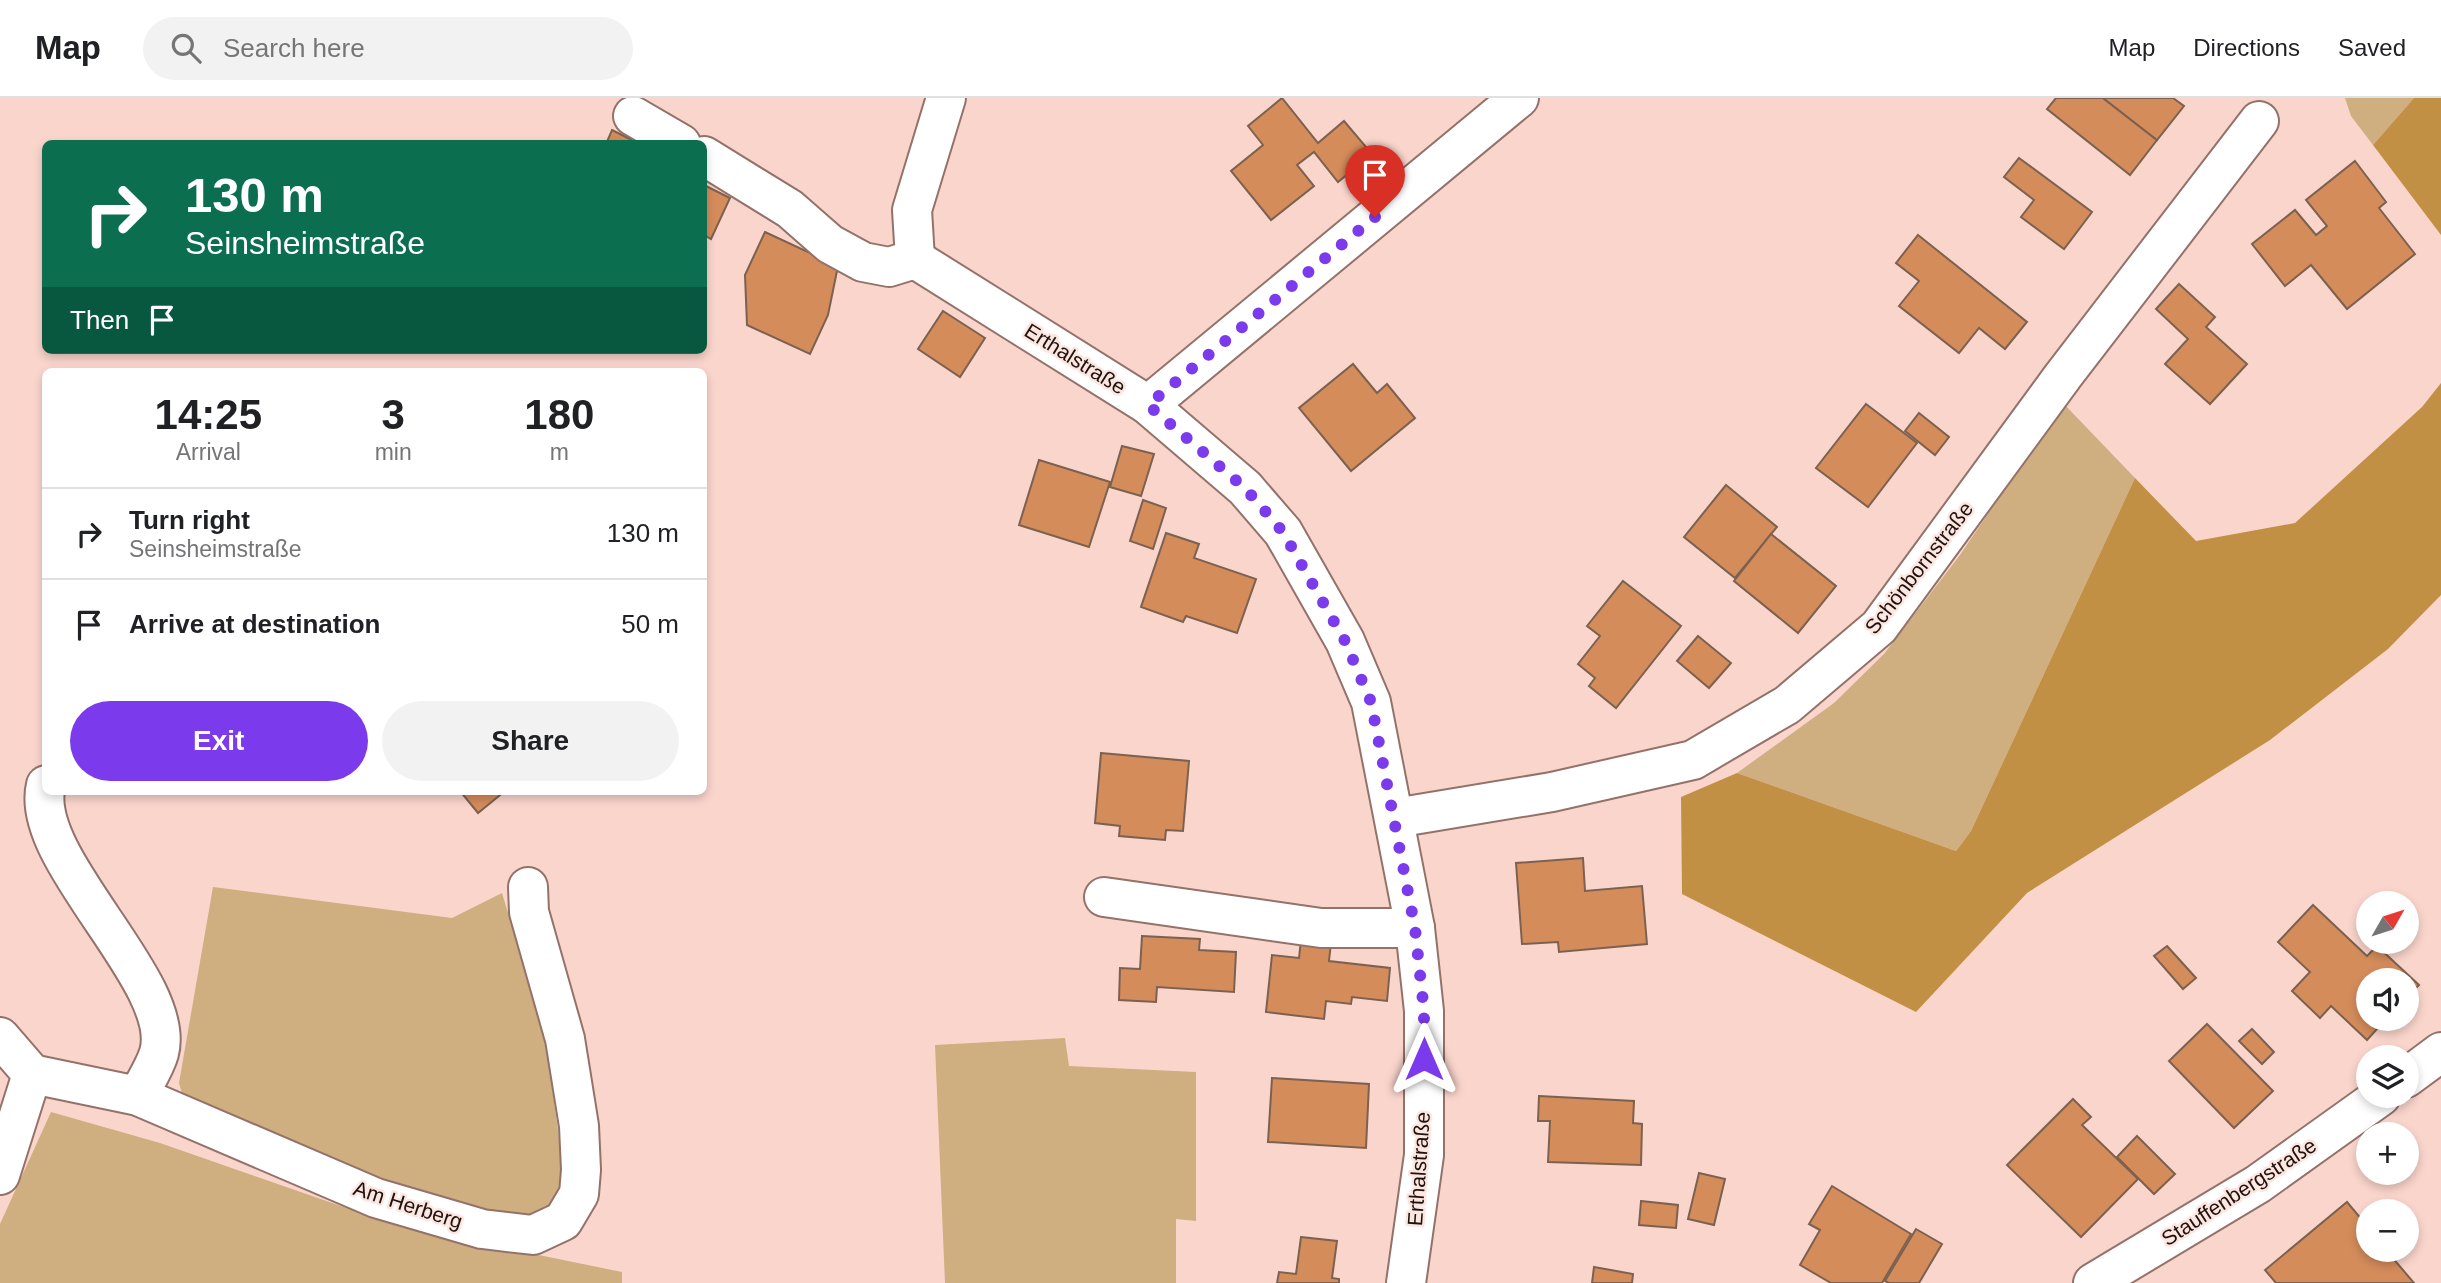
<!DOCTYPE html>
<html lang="en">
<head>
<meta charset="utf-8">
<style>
  :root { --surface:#fff; --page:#f2f2f2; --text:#202124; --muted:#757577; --line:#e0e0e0; --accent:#7c3aed }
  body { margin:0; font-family:Helvetica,sans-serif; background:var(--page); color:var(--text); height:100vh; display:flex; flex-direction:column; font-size:26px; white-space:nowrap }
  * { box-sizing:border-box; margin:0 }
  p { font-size:23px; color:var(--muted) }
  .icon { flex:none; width:38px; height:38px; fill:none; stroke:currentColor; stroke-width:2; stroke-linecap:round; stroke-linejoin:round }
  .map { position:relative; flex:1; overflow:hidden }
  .side { position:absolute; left:42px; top:270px; width:665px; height:427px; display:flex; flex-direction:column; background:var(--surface); border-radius:10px; box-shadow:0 4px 10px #0003 }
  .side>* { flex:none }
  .hud { position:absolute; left:42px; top:42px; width:665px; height:214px; border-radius:10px; box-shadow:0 4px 10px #0003; background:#0b6e4f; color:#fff; overflow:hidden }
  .needle { width:46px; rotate:51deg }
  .buttons { position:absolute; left:2356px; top:793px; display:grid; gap:14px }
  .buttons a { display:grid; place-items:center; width:63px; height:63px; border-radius:50%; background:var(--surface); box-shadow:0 4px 10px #0003; font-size:35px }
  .pin { position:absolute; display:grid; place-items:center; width:60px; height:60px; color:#fff; margin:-72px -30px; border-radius:50% 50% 50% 0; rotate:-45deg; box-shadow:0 0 7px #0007 }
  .pin .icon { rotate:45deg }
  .me { position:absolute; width:77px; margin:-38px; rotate:0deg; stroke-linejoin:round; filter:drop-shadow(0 0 5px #0008) }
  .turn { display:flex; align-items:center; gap:24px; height:147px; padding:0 28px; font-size:32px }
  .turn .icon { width:91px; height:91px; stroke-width:2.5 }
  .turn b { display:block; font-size:49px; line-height:60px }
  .then { display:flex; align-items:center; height:66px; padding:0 28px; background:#0003; gap:14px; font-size:26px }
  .eta { display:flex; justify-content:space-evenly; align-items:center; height:119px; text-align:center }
  .eta b { font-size:42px; font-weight:600; line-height:49px }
  .cta { display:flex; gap:14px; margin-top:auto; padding:14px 28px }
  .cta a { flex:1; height:80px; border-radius:42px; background:var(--accent); color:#fff; font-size:28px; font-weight:600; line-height:80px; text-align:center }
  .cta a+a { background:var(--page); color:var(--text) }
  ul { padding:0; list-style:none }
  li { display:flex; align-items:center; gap:21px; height:91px; padding:0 28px; border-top:2px solid var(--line) }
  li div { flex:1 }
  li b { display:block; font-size:26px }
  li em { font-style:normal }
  header { display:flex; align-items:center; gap:42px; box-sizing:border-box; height:98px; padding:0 35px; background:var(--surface); border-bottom:2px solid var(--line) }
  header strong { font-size:33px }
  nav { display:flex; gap:38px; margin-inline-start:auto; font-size:24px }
  .search { width:490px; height:63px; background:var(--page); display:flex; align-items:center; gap:18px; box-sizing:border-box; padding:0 24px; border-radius:38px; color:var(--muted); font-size:26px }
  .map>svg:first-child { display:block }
  .green { fill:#cfae80 }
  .forest { fill:#c19044 }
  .building { fill:#d58c5b; stroke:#7c6150; stroke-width:2 }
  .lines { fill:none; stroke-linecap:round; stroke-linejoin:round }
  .minor-casing { stroke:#93726a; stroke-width:42 }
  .minor { stroke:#fff; stroke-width:38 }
  .route { stroke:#7c3aed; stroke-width:12; stroke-dasharray:0 21.6 }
  .labels { text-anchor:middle; stroke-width:5; stroke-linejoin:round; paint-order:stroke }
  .street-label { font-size:21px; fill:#1e120f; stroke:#fde6e0 }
</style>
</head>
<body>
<header>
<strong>Map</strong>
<div class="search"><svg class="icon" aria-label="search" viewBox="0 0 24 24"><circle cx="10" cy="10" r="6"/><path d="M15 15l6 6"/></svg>Search here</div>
<nav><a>Map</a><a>Directions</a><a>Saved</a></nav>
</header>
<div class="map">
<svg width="2441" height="1185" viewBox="0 0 2441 1185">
  <rect width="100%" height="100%" fill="#fad5cc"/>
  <!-- green -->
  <g class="green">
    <path d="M2345,0H2414L2373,47L2351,18Z"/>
    <path d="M2063,305L2135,380L1971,733L1956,753L1737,675L1834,605L1884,556L1960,457Z"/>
    <path d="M213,789L452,820L502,795L545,937L565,1084L547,1112L514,1121L395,1092L183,999L179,985Z"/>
    <path d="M1065,940L1069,968L1196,974V1123L1176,1121V1185H945L935,947Z"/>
    <path d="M51,1014L160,1045L401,1129L622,1174V1185H0V1126Z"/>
  </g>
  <!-- forest -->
  <g class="forest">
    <path d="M2414,0H2441V137L2373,47Z"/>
    <path d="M2441,285V497L2388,551L2270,642L2027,795L1916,914L1682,796L1681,699L1737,675L1956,753L1971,733L2135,380L2196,443L2295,425L2422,309Z"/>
  </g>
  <!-- building -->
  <g class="building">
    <path d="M1282,0L1318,45L1344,23L1372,56L1338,84L1314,54L1297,67L1314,88L1271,122L1231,73L1263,47L1248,28Z"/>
    <path d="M2056,0H2103L2157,42L2130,77L2047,11Z"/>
    <path d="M2103,0H2173L2184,8L2157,42Z"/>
    <path d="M612,32L640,46H606Z"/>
    <path d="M2019,60L2092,114L2064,151L2021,119L2034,102L2004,79Z"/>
    <path d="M2355,63L2386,104L2379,110L2415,156L2347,211L2311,167L2285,188L2252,146L2295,112L2316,137L2327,128L2306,102Z"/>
    <path d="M704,87L730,100L711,141L704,137Z"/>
    <path d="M765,134L838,168L828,217L810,256L747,227L745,177Z"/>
    <path d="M1918,137L2027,224L2005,251L1979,230L1959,255L1899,208L1919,183L1896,165Z"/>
    <path d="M2179,186L2215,219L2206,229L2247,266L2210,306L2165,266L2188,241L2156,211Z"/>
    <path d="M943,213L985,240L960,279L918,251Z"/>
    <path d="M1353,266L1377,295L1387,286L1415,320L1351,373L1299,310Z"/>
    <path d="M1866,306L1917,345L1868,409L1816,370Z"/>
    <path d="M1919,315L1949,339L1935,357L1905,333Z"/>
    <path d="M1122,348L1154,356L1141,398L1110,389Z"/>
    <path d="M1039,362L1110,384L1089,449L1019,427Z"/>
    <path d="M1726,387L1777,429L1735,480L1684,439Z"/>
    <path d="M1143,402L1166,410L1153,451L1130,443Z"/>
    <path d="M1166,435L1199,446L1194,460L1256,481L1237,535L1186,518L1183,524L1141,509Z"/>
    <path d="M1771,436L1836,488L1798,535L1734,483Z"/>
    <path d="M1623,483L1681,528L1616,610L1589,588L1595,580L1578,566L1600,538L1587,528Z"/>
    <path d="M1698,538L1731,565L1709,590L1677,563Z"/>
    <path d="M1101,655L1189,663L1183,733L1166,732L1165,742L1119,738L1120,728L1095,725Z"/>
    <path d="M460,693H505L478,715Z"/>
    <path d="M1583,760L1585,793L1642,788L1647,846L1559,854L1558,844L1522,846L1516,765Z"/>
    <path d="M2313,807L2367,858L2377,848L2419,887L2406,900V882H2368V920H2387L2367,942L2331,908L2320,920L2292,893L2310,874L2278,844Z"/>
    <path d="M1142,838L1200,841L1199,852L1236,854L1234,894L1157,889L1156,904L1119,902L1120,870L1140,871Z"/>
    <path d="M1301,842L1331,845L1329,863L1390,870L1387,903L1352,899L1351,906L1326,903L1324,921L1266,914L1272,857L1299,860Z"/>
    <path d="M2167,848L2196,880L2183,891L2154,858Z"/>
    <path d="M2207,926L2273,993L2234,1030L2169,963Z"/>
    <path d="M2252,931L2274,954L2262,966L2239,943Z"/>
    <path d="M1272,980L1369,986L1366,1050L1268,1044Z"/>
    <path d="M1539,998L1634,1003L1633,1025L1642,1026L1641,1067L1548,1064L1550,1023H1538Z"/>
    <path d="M2073,1001L2091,1019L2082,1027L2138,1081L2081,1139L2007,1067Z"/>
    <path d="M2137,1038L2175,1076L2154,1096L2117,1059Z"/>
    <path d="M1699,1075L1725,1081L1714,1127L1688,1121Z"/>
    <path d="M1832,1088L1911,1136L1882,1185H1831L1800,1167L1820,1132L1809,1126Z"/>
    <path d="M1641,1103L1678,1107L1676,1130L1639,1127Z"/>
    <path d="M2347,1104L2368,1129V1152H2386L2414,1185H2276L2265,1172Z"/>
    <path d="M1916,1131L1942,1146L1919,1185H1889L1885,1183Z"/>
    <path d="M1301,1139L1337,1143L1332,1180L1339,1181V1185H1277L1279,1174L1296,1176Z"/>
    <path d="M1594,1169L1633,1176L1632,1185H1592Z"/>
  </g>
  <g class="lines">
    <!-- minor casing -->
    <g class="minor-casing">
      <g id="minor">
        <path d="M633,18L681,46"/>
        <path d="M704,58L790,111L830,146L863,164L889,169L915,161"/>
        <path d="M915,161L1148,307L1245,390L1283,434L1345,543L1371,604L1415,830L1424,913V1057L1406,1185"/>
        <path d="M915,161L912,112L946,0"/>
        <path d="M1148,307L1519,0"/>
        <path d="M46,687C27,761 179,884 159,955C155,969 145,984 138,998"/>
        <path d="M1395,720L1552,694L1693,662L1787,607L1879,529L2063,278L2259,23"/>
        <path d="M1104,799L1321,830H1415"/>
        <path d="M0,939L32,976"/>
        <path d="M32,976L138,998L376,1100L482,1131L533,1137L563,1123L579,1096L581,1072L579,1028L565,941L529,814L528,789"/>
        <path d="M2406,980L2441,954"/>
        <path d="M0,1077L32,976"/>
        <path d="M2093,1185L2258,1086L2381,998"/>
      </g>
    </g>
    <!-- minor -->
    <use href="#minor" class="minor"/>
  </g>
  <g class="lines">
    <!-- route -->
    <path class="route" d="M1375,119L1148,307L1245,390L1283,434L1345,543L1371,604L1415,830L1424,913V961"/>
  </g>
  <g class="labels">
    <!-- street labels -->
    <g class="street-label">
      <text transform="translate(1075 261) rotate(32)" y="7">Erthalstraße</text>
      <text transform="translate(1919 470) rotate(-52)" y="7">Schönbornstraße</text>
      <text transform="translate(1419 1071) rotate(-86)" y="7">Erthalstraße</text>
      <text transform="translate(2239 1094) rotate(-33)" y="7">Stauffenbergstraße</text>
      <text transform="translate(408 1107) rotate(18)" y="7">Am Herberg</text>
    </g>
  </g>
</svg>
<div class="buttons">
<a><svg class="needle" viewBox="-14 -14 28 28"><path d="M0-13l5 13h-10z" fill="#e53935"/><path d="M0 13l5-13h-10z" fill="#757577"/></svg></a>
<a><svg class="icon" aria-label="sound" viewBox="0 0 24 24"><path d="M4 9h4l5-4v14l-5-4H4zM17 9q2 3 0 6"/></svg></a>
<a><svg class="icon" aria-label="layers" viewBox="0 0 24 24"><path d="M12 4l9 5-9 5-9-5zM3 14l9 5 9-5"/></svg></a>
<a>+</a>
<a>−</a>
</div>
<div class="pin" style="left:1375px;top:119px;background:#d93025"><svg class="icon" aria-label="arrive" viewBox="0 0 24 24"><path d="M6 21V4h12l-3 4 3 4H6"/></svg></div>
<svg class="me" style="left:1424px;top:961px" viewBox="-20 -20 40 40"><path d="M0-17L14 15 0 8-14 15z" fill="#7c3aed" stroke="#fff" stroke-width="4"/></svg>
<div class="hud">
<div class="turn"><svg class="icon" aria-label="right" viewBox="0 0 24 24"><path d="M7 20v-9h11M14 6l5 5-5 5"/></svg><div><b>130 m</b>Seinsheimstraße</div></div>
<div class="then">Then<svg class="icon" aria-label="arrive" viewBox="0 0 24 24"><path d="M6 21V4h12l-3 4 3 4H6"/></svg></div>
</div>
<section class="side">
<div class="eta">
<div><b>14:25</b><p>Arrival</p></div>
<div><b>3</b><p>min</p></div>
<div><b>180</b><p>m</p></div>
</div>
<ul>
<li><svg class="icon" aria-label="right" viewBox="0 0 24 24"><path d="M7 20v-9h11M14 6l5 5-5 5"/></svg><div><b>Turn right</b><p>Seinsheimstraße</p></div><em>130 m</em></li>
<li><svg class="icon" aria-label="arrive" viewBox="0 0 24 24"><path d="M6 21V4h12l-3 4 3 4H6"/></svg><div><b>Arrive at destination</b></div><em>50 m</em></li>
</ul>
<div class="cta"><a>Exit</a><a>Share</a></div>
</section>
</div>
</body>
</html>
